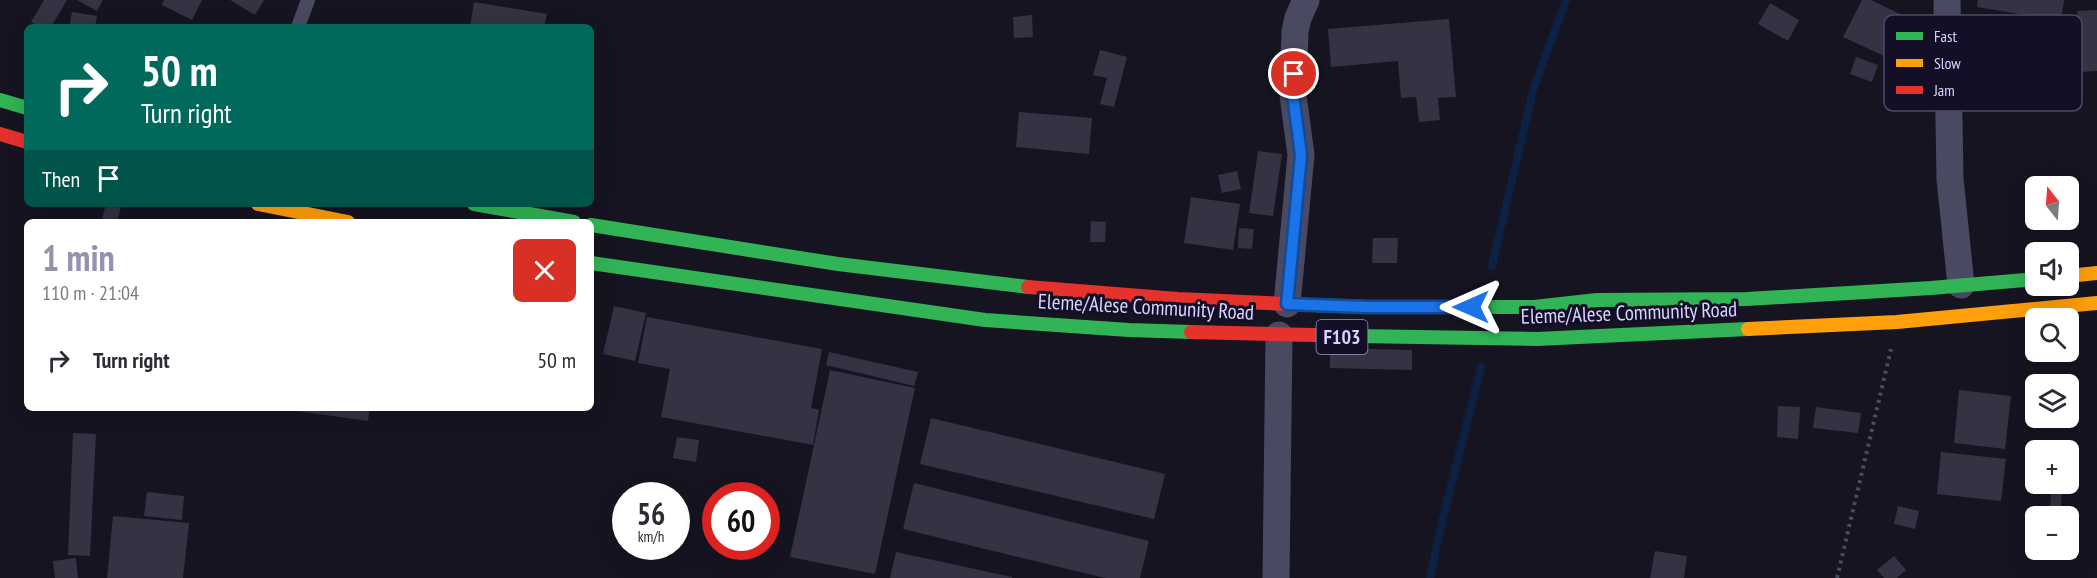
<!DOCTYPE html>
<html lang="en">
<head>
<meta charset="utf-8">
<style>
  :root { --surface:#fff; --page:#f7f7f7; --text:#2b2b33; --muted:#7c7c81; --accent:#9591b1 }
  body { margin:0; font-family:"PT Sans Narrow",sans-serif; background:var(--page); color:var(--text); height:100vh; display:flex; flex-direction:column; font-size:22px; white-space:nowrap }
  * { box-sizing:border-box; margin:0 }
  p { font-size:20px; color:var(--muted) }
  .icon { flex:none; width:33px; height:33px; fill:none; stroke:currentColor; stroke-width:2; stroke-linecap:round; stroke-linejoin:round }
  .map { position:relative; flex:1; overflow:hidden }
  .panel { position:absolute; left:24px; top:219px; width:570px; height:192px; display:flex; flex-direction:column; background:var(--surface); border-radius:9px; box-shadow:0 6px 24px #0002 }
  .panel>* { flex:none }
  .top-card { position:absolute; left:24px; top:24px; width:570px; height:183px; border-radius:9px; box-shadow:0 6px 24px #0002; background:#00695c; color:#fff; overflow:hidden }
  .needle { width:39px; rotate:343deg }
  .fabs { position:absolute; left:2025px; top:176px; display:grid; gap:12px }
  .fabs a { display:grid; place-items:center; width:54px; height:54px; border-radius:9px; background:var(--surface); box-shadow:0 6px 24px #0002; font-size:30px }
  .speed { position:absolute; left:612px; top:482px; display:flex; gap:12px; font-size:30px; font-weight:700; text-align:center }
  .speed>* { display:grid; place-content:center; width:78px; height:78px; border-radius:50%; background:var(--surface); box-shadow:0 6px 24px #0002; line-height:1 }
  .speed small { font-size:15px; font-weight:400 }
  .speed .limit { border:9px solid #d22; background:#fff; color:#111 }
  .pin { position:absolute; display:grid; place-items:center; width:51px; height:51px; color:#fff; margin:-26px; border:3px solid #fff; border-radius:50%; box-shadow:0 2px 6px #0007 }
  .me { position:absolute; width:66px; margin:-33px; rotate:270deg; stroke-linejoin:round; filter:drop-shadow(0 0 4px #0008) }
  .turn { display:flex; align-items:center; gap:21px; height:126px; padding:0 18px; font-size:27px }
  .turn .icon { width:78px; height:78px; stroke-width:2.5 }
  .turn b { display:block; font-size:42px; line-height:51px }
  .then { display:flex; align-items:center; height:57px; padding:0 18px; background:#0003; gap:12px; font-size:22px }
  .round { display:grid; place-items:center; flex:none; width:63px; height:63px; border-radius:9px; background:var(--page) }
  .overview { display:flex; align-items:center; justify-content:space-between; height:102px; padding:0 18px }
  h1 { font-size:36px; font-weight:600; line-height:45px; color:var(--accent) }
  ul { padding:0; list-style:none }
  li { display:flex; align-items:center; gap:18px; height:78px; padding:0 18px }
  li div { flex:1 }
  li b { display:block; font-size:22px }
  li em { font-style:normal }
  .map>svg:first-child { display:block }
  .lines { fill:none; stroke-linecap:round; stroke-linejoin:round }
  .stream { stroke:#0d2144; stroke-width:8 }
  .building { fill:#343243 }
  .path { stroke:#44505f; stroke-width:4; stroke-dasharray:3 4.5; stroke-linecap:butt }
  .lane { stroke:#4a4962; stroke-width:14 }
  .street { stroke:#4a4962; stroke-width:27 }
  .fast { stroke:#30b455; stroke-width:14 }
  .slow { stroke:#ff9f0a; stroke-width:14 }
  .jam { stroke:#e5322d; stroke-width:14 }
  .route-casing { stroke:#114b97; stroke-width:15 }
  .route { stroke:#1a73e8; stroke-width:10 }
  .labels { text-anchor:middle; stroke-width:6; stroke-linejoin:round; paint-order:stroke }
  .shield { fill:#130f26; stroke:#9e99be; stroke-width:1.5 }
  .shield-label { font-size:20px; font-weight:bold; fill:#d9d4ff }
  .street-label { font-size:21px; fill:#d9d4ff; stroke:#130f26 }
  .key { fill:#130f26; stroke:#4e4a67; stroke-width:1.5 }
  .key-label { font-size:16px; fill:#d9d4ff }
</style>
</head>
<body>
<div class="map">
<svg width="2097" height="578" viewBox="0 0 2097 578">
  <rect width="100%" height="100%" fill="#161421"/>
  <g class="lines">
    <!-- stream -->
    <g class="stream">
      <path d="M1492,266L1533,90L1566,0"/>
      <path d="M1430,578L1440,530L1481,367"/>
    </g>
  </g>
  <!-- building -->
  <g class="building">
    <path d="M44,0H67L51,27H40L31,22Z"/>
    <path d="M77,0H103L97,11Z"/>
    <path d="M164,0H202L192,20L162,5Z"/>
    <path d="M230,0H264L255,15Z"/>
    <path d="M1862,0H1871L1904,16L1884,56L1843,37Z"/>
    <path d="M1978,0H2064L2061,21L1977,7Z"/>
    <path d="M474,2L547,14L544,27H470Z"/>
    <path d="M1770,3L1799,20L1788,41L1758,24Z"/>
    <path d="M2097,10V71L2081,72L2077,11Z"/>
    <path d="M72,12L97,16L95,27H69Z"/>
    <path d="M1032,15L1033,37L1014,38L1013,17Z"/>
    <path d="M1449,19L1456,97L1438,98L1440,120L1419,122L1416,97L1401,98L1398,61L1331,67L1328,29Z"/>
    <path d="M1100,50L1127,57L1114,107L1100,104L1107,78L1093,75Z"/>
    <path d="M1856,57L1878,65L1872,82L1850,74Z"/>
    <path d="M1019,112L1092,118L1089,154L1016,147Z"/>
    <path d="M1258,151L1282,154L1273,216L1249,213Z"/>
    <path d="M1237,171L1241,189L1222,193L1218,175Z"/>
    <path d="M1191,197L1240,204L1233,250L1184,243Z"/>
    <path d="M106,204L121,207L117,222H101Z"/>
    <path d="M1091,221L1106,222L1105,242H1090Z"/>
    <path d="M1239,228L1254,229L1252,249L1238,248Z"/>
    <path d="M1373,238H1398L1397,263H1372Z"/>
    <path d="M614,306L646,313L635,361L603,354Z"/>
    <path d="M647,317L822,349L811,408L819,410L813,445L661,417L670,369L638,363Z"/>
    <path d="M1330,348L1412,350V370L1330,368Z"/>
    <path d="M829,352L918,372L914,386L826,365Z"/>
    <path d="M830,370L915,388L875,574L790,557Z"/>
    <path d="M1959,390L2011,396L2005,449L1954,443Z"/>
    <path d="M1778,406L1800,407L1798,439L1777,437Z"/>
    <path d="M1816,407L1861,413L1858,433L1813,428Z"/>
    <path d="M276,408H370L368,421Z"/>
    <path d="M931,418L1165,474L1154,519L920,464Z"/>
    <path d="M73,433L96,434L90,556L68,555Z"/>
    <path d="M677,437L699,440L696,462L673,458Z"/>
    <path d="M1941,452L2006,459L2001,501L1937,494Z"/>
    <path d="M914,483L1149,541L1140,578H1105L903,529Z"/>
    <path d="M147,492L184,496L182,520L144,516Z"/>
    <path d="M2051,494H2062L2060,516H2049Z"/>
    <path d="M1898,506L1919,511L1915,529L1894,524Z"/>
    <path d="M113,516L189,523L183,578H107Z"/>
    <path d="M1655,551L1687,556L1684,578H1650Z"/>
    <path d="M896,552L1012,577V578H890Z"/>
    <path d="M1894,556L1906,570L1897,578H1884L1877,570Z"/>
    <path d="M76,558L78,578H55L53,561Z"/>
  </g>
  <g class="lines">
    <!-- path -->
    <path class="path" d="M1837,578L1891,349"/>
    <!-- lane -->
    <path class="lane" d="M298,27L308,0"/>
    <!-- street -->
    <g class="street">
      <path d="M1947,0L1950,179L1961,285"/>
      <path d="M1287,304L1301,155L1293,95L1295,31L1298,18L1306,0"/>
      <path d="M1276,578L1279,335"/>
    </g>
    <!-- fast -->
    <g class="fast">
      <path d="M0,100L27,108"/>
      <path d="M474,204L574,222"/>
      <path d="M591,225L838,264L1028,287"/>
      <path d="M591,263L985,320L1129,330L1191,332"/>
      <path d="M1287,304L1366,307H1534L1597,300L1747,299L1931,288L2036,279"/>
      <path d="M1356,336L1537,339L1748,329"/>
    </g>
    <!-- slow -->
    <g class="slow">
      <path d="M258,204L348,222"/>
      <path d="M2068,276L2097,273"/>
      <path d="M1748,329L1897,322L2097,303"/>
    </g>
    <!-- jam -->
    <g class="jam">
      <path d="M0,134L27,142"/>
      <path d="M1028,287L1178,299L1287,304"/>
      <path d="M1191,332L1356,336"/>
    </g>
  </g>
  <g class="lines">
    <!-- route casing -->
    <g class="route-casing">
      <path id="route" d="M1294,74L1293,95L1301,155L1287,304L1366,307H1471"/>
    </g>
    <!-- route -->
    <use href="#route" class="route"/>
  </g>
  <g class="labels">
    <!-- shield labels -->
    <rect class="shield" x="1316.5" y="320" width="51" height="34" rx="4.5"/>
    <g class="shield-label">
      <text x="1342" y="344">F103</text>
    </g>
    <!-- street labels -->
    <g class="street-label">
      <text transform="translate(1146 307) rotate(3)" y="7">Eleme/Alese Community Road</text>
      <text transform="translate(1629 313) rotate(-2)" y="7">Eleme/Alese Community Road</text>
    </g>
  </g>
  <!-- legend -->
  <rect x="1884" y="15" width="198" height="96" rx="9" class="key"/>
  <rect x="1896" y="32" width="27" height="8" fill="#30b455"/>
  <rect x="1896" y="59" width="27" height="8" fill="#ff9f0a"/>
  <rect x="1896" y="86" width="27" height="8" fill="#e5322d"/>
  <g class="key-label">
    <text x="1934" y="42">Fast</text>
    <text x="1934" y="69">Slow</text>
    <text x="1934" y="96">Jam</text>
  </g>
</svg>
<div class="fabs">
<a><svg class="needle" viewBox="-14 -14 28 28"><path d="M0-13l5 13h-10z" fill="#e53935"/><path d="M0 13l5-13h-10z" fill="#7c7c81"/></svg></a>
<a><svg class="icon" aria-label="sound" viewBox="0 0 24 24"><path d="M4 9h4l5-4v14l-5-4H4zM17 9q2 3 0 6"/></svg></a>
<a><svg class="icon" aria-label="search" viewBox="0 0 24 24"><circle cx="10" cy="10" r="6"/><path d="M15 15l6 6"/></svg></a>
<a><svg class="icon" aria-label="layers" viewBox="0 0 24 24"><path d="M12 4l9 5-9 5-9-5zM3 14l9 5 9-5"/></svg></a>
<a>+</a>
<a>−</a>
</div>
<div class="speed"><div>56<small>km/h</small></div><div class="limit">60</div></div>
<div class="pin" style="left:1294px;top:74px;background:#d93025"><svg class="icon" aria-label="arrive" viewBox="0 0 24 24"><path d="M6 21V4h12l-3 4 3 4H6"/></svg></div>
<svg class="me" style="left:1471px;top:307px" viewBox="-20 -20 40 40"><path d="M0-17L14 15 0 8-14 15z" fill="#1a73e8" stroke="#fff" stroke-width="4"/></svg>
<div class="top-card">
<div class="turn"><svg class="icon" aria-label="right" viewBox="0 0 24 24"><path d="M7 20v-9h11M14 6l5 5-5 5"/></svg><div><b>50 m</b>Turn right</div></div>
<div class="then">Then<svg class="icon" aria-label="arrive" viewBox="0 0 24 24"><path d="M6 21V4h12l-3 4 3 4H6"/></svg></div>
</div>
<section class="panel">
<div class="overview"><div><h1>1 min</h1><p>110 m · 21:04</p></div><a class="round" style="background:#d93025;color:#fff"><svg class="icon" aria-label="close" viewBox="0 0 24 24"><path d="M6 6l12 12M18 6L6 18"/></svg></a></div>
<ul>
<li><svg class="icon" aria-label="right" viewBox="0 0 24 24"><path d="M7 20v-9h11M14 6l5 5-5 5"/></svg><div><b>Turn right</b></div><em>50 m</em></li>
</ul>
</section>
</div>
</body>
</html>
